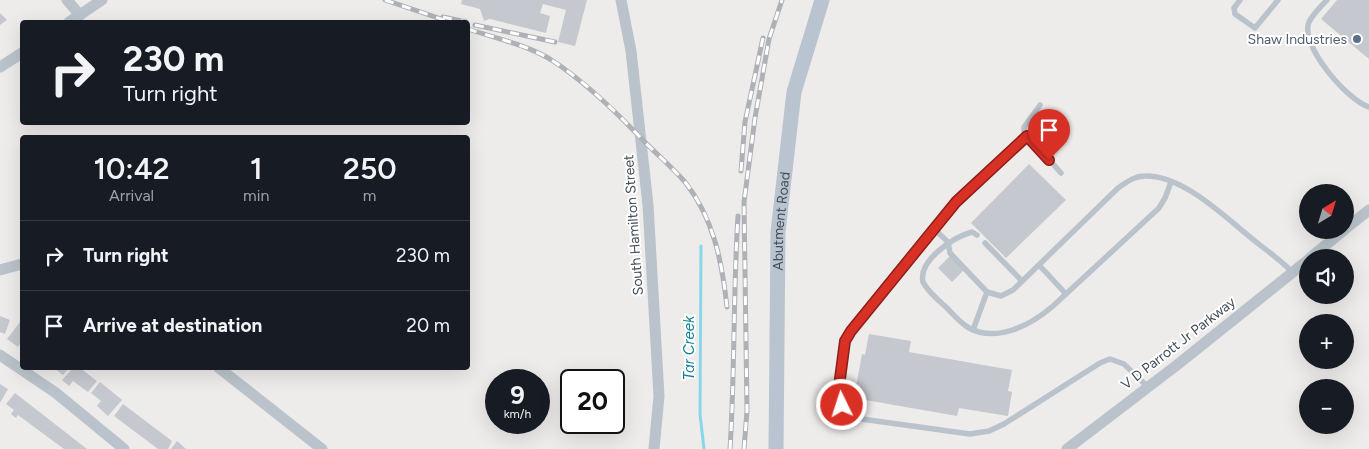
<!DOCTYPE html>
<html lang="en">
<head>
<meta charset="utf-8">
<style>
  :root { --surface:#171b24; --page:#20242c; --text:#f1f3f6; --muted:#9ea1a6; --line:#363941 }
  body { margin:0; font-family:Figtree,sans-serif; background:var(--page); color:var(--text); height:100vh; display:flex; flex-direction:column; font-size:19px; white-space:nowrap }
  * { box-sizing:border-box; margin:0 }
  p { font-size:16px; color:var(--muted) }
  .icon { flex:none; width:28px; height:28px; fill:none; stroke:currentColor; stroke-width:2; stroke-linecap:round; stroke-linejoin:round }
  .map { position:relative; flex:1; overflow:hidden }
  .details { position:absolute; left:20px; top:135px; width:450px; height:235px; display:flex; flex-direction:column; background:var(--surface); border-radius:5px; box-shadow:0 5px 20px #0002 }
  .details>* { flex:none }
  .hud { position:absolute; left:20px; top:20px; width:450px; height:105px; border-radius:5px; box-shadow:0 5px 20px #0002; background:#171b24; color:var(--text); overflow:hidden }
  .needle { width:32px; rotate:38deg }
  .tools { position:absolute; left:1299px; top:184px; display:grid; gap:10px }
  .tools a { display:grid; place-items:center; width:55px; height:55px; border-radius:50%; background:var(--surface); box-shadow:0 5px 20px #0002; font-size:25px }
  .speed { position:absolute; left:485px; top:369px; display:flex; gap:10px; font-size:25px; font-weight:700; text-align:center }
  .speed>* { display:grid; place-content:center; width:65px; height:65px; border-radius:50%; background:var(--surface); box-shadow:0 5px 20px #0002; line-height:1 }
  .speed small { font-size:12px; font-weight:400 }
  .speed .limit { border:2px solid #111; border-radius:8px; background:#fff; color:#111 }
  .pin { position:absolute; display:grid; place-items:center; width:42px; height:42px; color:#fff; margin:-51px -21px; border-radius:50% 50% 50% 0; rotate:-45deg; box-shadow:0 0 5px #0007 }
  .pin .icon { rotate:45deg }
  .me { position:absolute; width:55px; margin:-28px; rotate:356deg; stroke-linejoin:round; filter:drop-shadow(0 0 4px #0008) }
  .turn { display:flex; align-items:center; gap:18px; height:105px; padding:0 20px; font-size:22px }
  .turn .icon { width:65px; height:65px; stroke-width:2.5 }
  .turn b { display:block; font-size:35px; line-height:42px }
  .eta { display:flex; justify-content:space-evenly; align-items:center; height:85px; text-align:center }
  .eta b { font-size:30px; font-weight:600; line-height:35px }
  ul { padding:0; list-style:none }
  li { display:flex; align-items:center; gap:15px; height:70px; padding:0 20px; border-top:1px solid var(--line) }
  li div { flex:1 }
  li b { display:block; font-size:19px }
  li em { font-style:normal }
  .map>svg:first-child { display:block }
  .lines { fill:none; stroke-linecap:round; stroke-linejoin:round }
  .stream { stroke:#87d7e9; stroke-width:3 }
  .building { fill:#c5c8ce }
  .lane { stroke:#bac3cb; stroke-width:5.5 }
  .street { stroke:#bac3cb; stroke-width:11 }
  .secondary { stroke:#b9c4d0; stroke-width:15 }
  .rail-casing { stroke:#aeb1b6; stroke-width:5 }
  .rail { stroke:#fff; stroke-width:3; stroke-dasharray:9; stroke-linecap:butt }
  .route-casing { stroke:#8d1f18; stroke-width:12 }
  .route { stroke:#d93025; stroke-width:9 }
  .service-dot { fill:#5c6f8a; stroke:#fff; stroke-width:2 }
  .labels { text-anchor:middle; stroke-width:4; stroke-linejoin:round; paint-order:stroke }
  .service-label { font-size:14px; fill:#4e5e75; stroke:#fff; text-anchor:end }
  .street-label { font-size:14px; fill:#444f58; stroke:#fff }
  .water-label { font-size:15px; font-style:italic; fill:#0f8099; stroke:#fff }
</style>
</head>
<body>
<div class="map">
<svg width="1369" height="449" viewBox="0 0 1369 449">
  <rect width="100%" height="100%" fill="#eeebeb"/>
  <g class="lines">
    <!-- stream -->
    <path class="stream" d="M701,246L700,414L704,449"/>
  </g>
  <!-- building -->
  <g class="building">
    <path d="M462,0H587L575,46L558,42L566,10L543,4L540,13L550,16L546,33L490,19L484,21L480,9L461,4Z"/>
    <path d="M1337,0H1369V59L1321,19Z"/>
    <path d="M0,13L7,20L0,25Z"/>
    <path d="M1029,164L1066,200L1006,258L971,223Z"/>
    <path d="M950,256L964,270L952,282L938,268Z"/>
    <path d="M0,316L10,320L5,334L0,332Z"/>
    <path d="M20,322L22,323V341L18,347L7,339Z"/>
    <path d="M869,334L911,341L909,352L1012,370L1008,391L1012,392L1008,416L959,408L957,416L854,398L862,354L865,355Z"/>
    <path d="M54,368H69L63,375Z"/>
    <path d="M73,368H80L97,381L88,392L73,381L69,386L62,380Z"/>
    <path d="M100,382L122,400L108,416L97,406L101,401L91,393Z"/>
    <path d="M0,384L8,389L0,403Z"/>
    <path d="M15,393L87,449H64L18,415L16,418L11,414L14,410L6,404Z"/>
    <path d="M123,404L172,441L168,449H158L114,416Z"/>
    <path d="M177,441L186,449H171Z"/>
  </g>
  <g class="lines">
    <!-- lane -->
    <g class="lane">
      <path d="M1240,0L1234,8L1235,14L1255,28L1278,0"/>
      <path d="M1327,0C1321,6 1313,14 1309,22C1299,45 1348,101 1369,107"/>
      <path d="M1040,105L1024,127V131L1061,173"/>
      <path d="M1027,136L957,202L851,331C845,342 836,383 838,396C840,406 846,412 854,418L970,434L989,431L1004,424L1100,363L1110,359L1124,364L1148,387"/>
      <path d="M934,229L948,242L950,253L987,292L973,330"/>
      <path d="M977,235L972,232C954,237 918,260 923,282C928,292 938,300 946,307C953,314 960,323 969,328C997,343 1031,325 1053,306L1159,208L1165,198L1171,182"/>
      <path d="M985,243L1022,281"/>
      <path d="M1039,265L1066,294"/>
      <path d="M987,292L1001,296L1013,290L1118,188C1127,182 1134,176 1145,176C1182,175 1223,215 1250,237C1264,249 1280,259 1292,272"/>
    </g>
    <!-- street -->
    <g class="street">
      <path d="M67,0L80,15"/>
      <path d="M621,0L631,51L648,205L659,396L654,449"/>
      <path d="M69,22L102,0"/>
      <path d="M0,67L22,53"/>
      <path d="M1345,229L1369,210"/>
      <path d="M1310,258L1344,230"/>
      <path d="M0,270L22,264"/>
      <path d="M0,355L56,393L124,449"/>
      <path d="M219,368L322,449"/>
      <path d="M1067,449L1177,365L1308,260"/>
    </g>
    <!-- secondary -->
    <path class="secondary" id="s1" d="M776,449L778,232L794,92L822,0"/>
    <!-- rail casing -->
    <g class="rail-casing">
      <g id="rail">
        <path d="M385,0L450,22"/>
        <path d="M443,17L466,22"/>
        <path d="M475,25L555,42"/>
        <path d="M468,29C495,38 528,45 553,61C585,82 613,109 639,136C654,152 671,166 685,182C714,219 722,262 727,307"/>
        <path d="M741,171L745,122L763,38"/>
        <path d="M730,449C735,371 733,294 738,216"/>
        <path d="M744,449L747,411L744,202L755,118L769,39L782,0"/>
      </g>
    </g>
    <!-- rail -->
    <use href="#rail" class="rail"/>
  </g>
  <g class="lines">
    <!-- route casing -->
    <g class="route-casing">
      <path id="route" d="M842,405L838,394L845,341L851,331L956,202L1027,136L1049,160"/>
    </g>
    <!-- route -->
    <use href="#route" class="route"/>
  </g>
  <!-- markers -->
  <circle class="service-dot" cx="1357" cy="39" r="5"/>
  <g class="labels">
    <!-- service labels -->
    <g class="service-label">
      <text x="1347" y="44">Shaw Industries</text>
    </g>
    <!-- street labels -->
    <g class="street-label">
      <text dy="5" stroke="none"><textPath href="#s1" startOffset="228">Abutment Road</textPath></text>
      <text transform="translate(633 225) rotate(-94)" y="5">South Hamilton Street</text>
      <text transform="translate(1178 343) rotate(-38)" y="5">V D Parrott Jr Parkway</text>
    </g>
    <!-- water labels -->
    <g class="water-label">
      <text transform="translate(689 348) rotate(-90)" y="5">Tar Creek</text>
    </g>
  </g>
</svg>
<div class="tools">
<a><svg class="needle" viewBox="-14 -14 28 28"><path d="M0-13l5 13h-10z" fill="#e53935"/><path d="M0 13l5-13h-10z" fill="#9ea1a6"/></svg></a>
<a><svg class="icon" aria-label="sound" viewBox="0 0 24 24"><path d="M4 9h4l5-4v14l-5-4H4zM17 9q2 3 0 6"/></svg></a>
<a>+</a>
<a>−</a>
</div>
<div class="speed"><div>9<small>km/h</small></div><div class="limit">20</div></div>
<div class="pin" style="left:1049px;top:160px;background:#d93025"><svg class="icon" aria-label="arrive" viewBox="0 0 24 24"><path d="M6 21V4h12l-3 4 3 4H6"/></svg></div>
<svg class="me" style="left:842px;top:405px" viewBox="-20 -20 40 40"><circle r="17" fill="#d93025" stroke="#fff" stroke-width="3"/><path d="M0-11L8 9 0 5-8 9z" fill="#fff"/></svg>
<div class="hud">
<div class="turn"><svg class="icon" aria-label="right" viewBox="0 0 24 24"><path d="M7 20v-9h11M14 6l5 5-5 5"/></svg><div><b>230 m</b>Turn right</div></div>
</div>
<section class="details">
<div class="eta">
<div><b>10:42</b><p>Arrival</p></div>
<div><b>1</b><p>min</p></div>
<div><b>250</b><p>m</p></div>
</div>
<ul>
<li><svg class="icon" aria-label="right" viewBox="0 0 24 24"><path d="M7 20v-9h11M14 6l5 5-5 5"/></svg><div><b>Turn right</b></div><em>230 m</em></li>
<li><svg class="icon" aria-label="arrive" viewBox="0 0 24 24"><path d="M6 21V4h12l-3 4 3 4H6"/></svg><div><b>Arrive at destination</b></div><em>20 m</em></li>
</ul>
</section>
</div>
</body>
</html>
